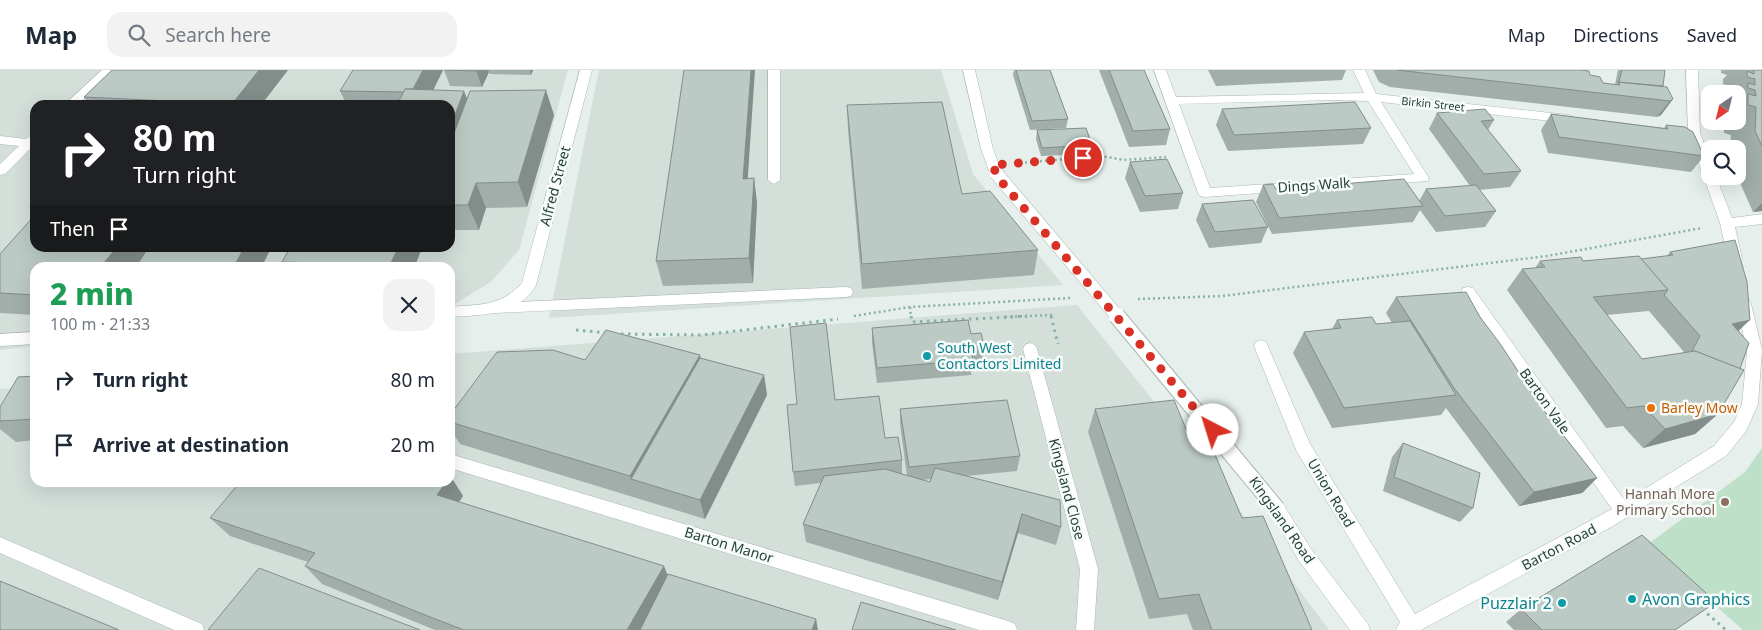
<!DOCTYPE html>
<html lang="en">
<head>
<meta charset="utf-8">
<style>
  :root { --surface:#fff; --page:#f2f2f3; --text:#1f2937; --muted:#747a83; --line:#e0e1e3 }
  body { margin:0; font-family:"Noto Sans",sans-serif; background:var(--page); color:var(--text); height:100vh; display:flex; flex-direction:column; font-size:19px; white-space:nowrap }
  * { box-sizing:border-box; margin:0 }
  p { font-size:16px; color:var(--muted) }
  .icon { flex:none; width:28px; height:28px; fill:none; stroke:currentColor; stroke-width:2; stroke-linecap:round; stroke-linejoin:round }
  .map { position:relative; flex:1; overflow:hidden }
  .panel { position:absolute; left:30px; top:192px; width:425px; height:225px; display:flex; flex-direction:column; background:var(--surface); border-radius:15px; box-shadow:0 5px 20px #0002 }
  .panel>* { flex:none }
  .banner { position:absolute; left:30px; top:30px; width:425px; height:152px; border-radius:15px; box-shadow:0 5px 20px #0002; background:#202124; color:#fff; overflow:hidden }
  .needle { width:32px; rotate:215deg }
  .tools { position:absolute; left:1701px; top:15px; display:grid; gap:10px }
  .tools a { display:grid; place-items:center; width:45px; height:45px; border-radius:10px; background:var(--surface); box-shadow:0 5px 20px #0002; font-size:25px }
  .pin { position:absolute; display:grid; place-items:center; width:42px; height:42px; color:#fff; margin:-21px; border:2px solid #fff; border-radius:50%; box-shadow:0 1px 5px #0007 }
  .me { position:absolute; width:55px; margin:-28px; rotate:320deg; stroke-linejoin:round; filter:drop-shadow(0 0 4px #0008) }
  .turn { display:flex; align-items:center; gap:18px; height:105px; padding:0 20px; font-size:22px }
  .turn .icon { width:65px; height:65px; stroke-width:2.5 }
  .turn b { display:block; font-size:35px; line-height:42px }
  .then { display:flex; align-items:center; height:48px; padding:0 20px; background:#0003; gap:10px; font-size:19px }
  .round { display:grid; place-items:center; flex:none; width:52px; height:52px; border-radius:15px; background:var(--page) }
  .head { display:flex; align-items:center; justify-content:space-between; height:85px; padding:0 20px }
  h1 { font-size:30px; font-weight:800; line-height:38px; color:#1e9e55 }
  ul { padding:0; list-style:none }
  li { display:flex; align-items:center; gap:15px; height:65px; padding:0 20px }
  li div { flex:1 }
  li b { display:block; font-size:19px }
  li em { font-style:normal }
  header { display:flex; align-items:center; gap:30px; box-sizing:border-box; height:70px; padding:0 25px; background:var(--surface); border-bottom:1px solid var(--line) }
  header strong { font-size:24px }
  nav { display:flex; gap:28px; margin-inline-start:auto; font-size:18px }
  .search { width:350px; height:45px; background:var(--page); display:flex; align-items:center; gap:12px; box-sizing:border-box; padding:0 18px; border-radius:15px; color:var(--muted); font-size:19px }
  .map>svg:first-child { display:block }
  .built { fill:#d4dfda; fill-rule:evenodd }
  .green { fill:#bfe0c8 }
  .lines { fill:none; stroke-linecap:round; stroke-linejoin:round }
  .service-casing { stroke:#a8b8b2; stroke-width:1 }
  .minor-casing { stroke:#a8b8b2; stroke-width:1 }
  .path-far1 { stroke:#86b3a5; stroke-width:2.5; stroke-dasharray:2 3; stroke-linecap:butt }
  .path { stroke:#86b3a5; stroke-width:3; stroke-dasharray:2.5 4.5; stroke-linecap:butt }
  .service { fill:#fff; fill-rule:evenodd }
  .minor { fill:#fff; fill-rule:evenodd }
  .minor-bridge-far1-casing { stroke:#a8b8b2; stroke-width:14; stroke-linecap:butt }
  .minor-bridge-casing { stroke:#a8b8b2; stroke-width:18; stroke-linecap:butt }
  .minor-bridge-far1 { stroke:#fff; stroke-width:13 }
  .minor-bridge { stroke:#fff; stroke-width:16 }
  .wall { fill:#a1aea9; fill-rule:evenodd }
  .shaded-wall { fill:#838d89 }
  .building { fill:#bbcac4; stroke:#838d89 }
  .route { stroke:#d93025; stroke-width:9; stroke-dasharray:0 16.2 }
  .culture-dot { fill:#0f9aa8; stroke:#f7fbf9; stroke-width:2 }
  .food-dot { fill:#e8710a; stroke:#f7fbf9; stroke-width:2 }
  .education-dot { fill:#8d6e63; stroke:#f7fbf9; stroke-width:2 }
  .labels { text-anchor:middle; stroke-width:5; stroke-linejoin:round; paint-order:stroke }
  .far-street-label { font-size:11px; fill:#24423a; stroke:#f7fbf9 }
  .street-label { font-size:14px; fill:#24423a; stroke:#f7fbf9 }
  .culture-label { font-size:14px; fill:#0d838f; stroke:#f7fbf9; text-anchor:start }
  .food-label { font-size:14px; fill:#c56008; stroke:#f7fbf9; text-anchor:start }
  .education-label { font-size:14px; fill:#785e54; stroke:#f7fbf9; text-anchor:end }
  .near-culture-label { font-size:16px; fill:#0d838f; stroke:#f7fbf9; text-anchor:start }
</style>
</head>
<body>
<header>
<strong>Map</strong>
<div class="search"><svg class="icon" aria-label="search" viewBox="0 0 24 24"><circle cx="10" cy="10" r="6"/><path d="M15 15l6 6"/></svg>Search here</div>
<nav><a>Map</a><a>Directions</a><a>Saved</a></nav>
</header>
<div class="map">
<svg width="1762" height="560" viewBox="0 0 1762 560">
  <rect width="100%" height="100%" fill="#e6efeb"/>
  <!-- built -->
  <g class="built">
    <path d="M0,0H568L519,180L491,212L456,233H450V198H35V276L0,280ZM35,35H450V178H35Z"/>
    <path d="M599,0H941L973,104L1063,215L549,248Z"/>
    <path d="M1077,235L1226,422L1329,560H0V319L35,317V412H450V284Z"/>
  </g>
  <!-- green -->
  <path class="green" d="M1762,378V560H1743L1647,475L1745,402Z"/>
  <g class="lines">
    <!-- service casing -->
    <g class="service-casing">
      <g id="service">
        <path d="M768,0H780V110L774,114L768,110Z"/>
        <path d="M846,217L851,218L853,222L851,226L846,227L495,243L490,242L488,238L490,234L495,233Z"/>
        <path d="M0,467L202,554L204,560H174L0,483Z"/>
      </g>
    </g>
    <!-- minor casing -->
    <g class="minor-casing">
      <g id="minor">
        <path d="M102,0H115L77,35H64Z"/>
        <path d="M580,0H592L536,215C519,246 481,245 450,247V237C480,234 500,237 522,213Z"/>
        <path d="M963,0H975L993,79L1002,103L1001,106H991L981,79Z"/>
        <path d="M1154,0H1166L1176,27L1364,23L1353,0H1365L1376,24L1569,45L1575,49L1569,53L1381,32L1429,108L1428,111L1205,127L1200,126L1198,123ZM1333,30L1368,31L1414,104L1210,118L1179,34Z"/>
        <path d="M1686,0H1698L1700,63L1710,89V106H1716L1732,148L1762,144V154L1735,157L1742,189L1740,193H1730L1728,189L1720,153L1688,63Z"/>
        <path d="M35,63V74L5,104L0,105V94L19,76L0,74V66L26,69Z"/>
        <path d="M1468,217L1473,218L1625,431L1714,376L1734,352L1742,334L1747,282L1737,234L1739,230L1744,229L1749,230L1751,234L1762,280L1758,334L1746,361L1726,386L1613,456L1421,560H1396L1400,552L1297,382L1254,276L1256,272L1261,270L1266,272L1310,374L1415,544L1612,439L1463,226L1461,222L1463,218Z"/>
        <path d="M35,262V274L0,276V264Z"/>
        <path d="M1030,273L1035,275L1037,279L1098,499L1094,560H1076L1080,499L1023,279L1025,275Z"/>
        <path d="M450,384L1008,551L1015,554L1017,560H979L450,398Z"/>
        <path d="M1277,432L1283,434L1311,479L1368,554L1370,560H1350L1299,491L1269,439L1271,434Z"/>
      </g>
    </g>
    <!-- path-far1 -->
    <g class="path-far1">
      <path d="M1020,93L1101,86L1124,90L1166,87"/>
      <path d="M1138,229L1222,226L1547,186L1702,158"/>
      <path d="M910,237L911,247"/>
      <path d="M854,246L910,237L1070,228"/>
      <path d="M1005,247L1051,245L1052,247"/>
    </g>
    <!-- path -->
    <g class="path">
      <path d="M911,246L912,252L1030,246"/>
      <path d="M1051,246L1058,274"/>
      <path d="M576,260L607,263"/>
      <path d="M621,264L702,265L838,249"/>
      <path d="M1702,539L1726,560"/>
    </g>
    <!-- service -->
    <use href="#service" class="service"/>
    <!-- minor -->
    <use href="#minor" class="minor"/>
    <!-- minor-bridge-far1 casing -->
    <g class="minor-bridge-far1-casing">
      <path id="minor-bridge-far1" d="M996,103L1118,247"/>
    </g>
    <!-- minor-bridge casing -->
    <g class="minor-bridge-casing">
      <path id="minor-bridge" d="M1117,246L1277,439"/>
    </g>
    <!-- minor-bridge-far1 -->
    <use href="#minor-bridge-far1" class="minor-bridge-far1"/>
    <!-- minor-bridge -->
    <use href="#minor-bridge" class="minor-bridge"/>
  </g>
  <!-- wall -->
  <g class="wall">
    <path d="M112,0H288L261,35H90L84,27Z"/>
    <path d="M353,0H443L433,20L467,28L554,45L527,137L486,138L479,160H450V35H347L340,21Z"/>
    <path d="M444,0H533L531,5L490,4L489,2L482,17L450,16Z"/>
    <path d="M1014,0H1050L1068,49L1066,58L1030,60L1013,5Z"/>
    <path d="M1099,0H1144L1170,59L1166,75L1129,77Z"/>
    <path d="M1208,0H1346L1342,10L1216,16Z"/>
    <path d="M1373,0H1580L1603,13L1615,15L1618,0H1665L1663,16L1673,29L1661,45L1657,47L1390,17L1379,12Z"/>
    <path d="M1721,0H1762V141L1753,142L1737,106L1738,79H1730L1731,65L1724,63V52L1725,51H1738V24H1723V19L1726,15L1723,14V9L1727,5L1721,3Z"/>
    <path d="M847,35L962,124L1038,180L1034,205L862,219L848,60Z"/>
    <path d="M1222,39L1371,58L1363,74L1228,81L1216,55Z"/>
    <path d="M1437,43L1494,50L1488,60L1521,101L1510,117L1479,120L1496,141L1485,157L1436,162L1420,140L1413,152L1272,164L1256,132L1263,115L1276,119L1419,131L1426,119L1470,116L1429,59Z"/>
    <path d="M1551,44L1664,58L1666,55L1704,86L1691,102L1548,83L1541,60Z"/>
    <path d="M1037,60L1092,75L1090,84L1041,86L1036,69Z"/>
    <path d="M1130,92L1183,123L1178,139L1140,142L1125,108Z"/>
    <path d="M748,108H754L757,133L753,213L663,216L656,191Z"/>
    <path d="M1202,134L1268,157L1261,173L1209,178L1196,150Z"/>
    <path d="M271,178L261,198H35V245L0,243V184Z"/>
    <path d="M290,178H422L414,198H286L282,192Z"/>
    <path d="M1670,182L1739,261L1718,344L1695,364L1643,378L1623,356L1606,358L1507,220L1522,199L1535,198L1540,191H1583L1641,189L1667,186ZM1648,241H1649L1684,282L1683,283L1642,289L1607,245Z"/>
    <path d="M1396,227L1480,247L1542,338L1597,408L1582,423L1519,436L1446,338L1441,345L1332,358L1293,283L1304,262L1332,259L1337,250L1376,254L1392,253L1386,243Z"/>
    <path d="M872,258L971,264L984,276L982,292H973L971,305L877,313L872,273Z"/>
    <path d="M700,288L764,305L767,325L705,449L460,374L450,358V345L585,290Z"/>
    <path d="M35,306V370L16,372L0,359V337Z"/>
    <path d="M835,330L885,368L902,390V404L907,406L900,354V339L1020,386L1017,401L966,406L1061,457L1056,475L1018,463L998,530L806,472L803,454L821,413L795,416L793,402ZM931,409L930,412L922,410Z"/>
    <path d="M1095,339L1202,381L1242,448L1312,560H1193L1187,544L1149,549L1088,362Z"/>
    <path d="M1403,373L1473,438L1460,452L1383,421L1392,387Z"/>
    <path d="M451,407L463,426L459,432L668,504L818,560H435L322,514L305,496L308,492L230,466L210,448Z"/>
    <path d="M1521,539L1675,560H1514L1506,552Z"/>
  </g>
  <!-- shaded-wall -->
  <g class="shaded-wall">
    <path d="M259,0H288L261,35H232V34Z"/>
    <path d="M423,0H443L426,35L412,22Z"/>
    <path d="M476,0H488L489,2L482,17Z"/>
    <path d="M530,0H533L531,5Z"/>
    <path d="M751,0H755L746,134L743,109Z"/>
    <path d="M546,20L554,45L527,137L518,112Z"/>
    <path d="M464,21L474,46L450,113V58Z"/>
    <path d="M1673,29L1661,45L1657,47L1670,31Z"/>
    <path d="M754,108L757,133L753,213L749,188Z"/>
    <path d="M476,113L486,138L479,160L468,135Z"/>
    <path d="M1762,133V141L1753,142Z"/>
    <path d="M116,178H150L135,198H100Z"/>
    <path d="M244,178H271L261,198H233Z"/>
    <path d="M398,178H422L414,198H391L390,195Z"/>
    <path d="M1750,250L1733,266L1732,254Z"/>
    <path d="M700,285L705,309L631,409L630,406Z"/>
    <path d="M764,305L767,325L705,449L700,430Z"/>
    <path d="M1718,344L1695,364L1643,378L1665,359Z"/>
    <path d="M451,407L463,426L450,444L437,425L446,412H450Z"/>
    <path d="M1597,408L1582,423L1519,436L1534,422Z"/>
    <path d="M1022,444L1018,463L998,530L1002,512Z"/>
    <path d="M664,496L671,514L644,560H627Z"/>
    <path d="M816,549L818,560H812Z"/>
  </g>
  <!-- building -->
  <g class="building">
    <path d="M112,0H259L232,34L84,27Z"/>
    <path d="M353,0H423L413,19H405L404,22L340,21Z"/>
    <path d="M444,0H476V1Z"/>
    <path d="M684,0H751L743,109L754,108L749,188L656,191Z"/>
    <path d="M1016,0H1050L1068,49L1032,51Z"/>
    <path d="M1109,0H1144L1170,59L1133,61Z"/>
    <path d="M1397,0H1580L1589,1L1590,5L1600,7L1603,13L1620,15L1618,12L1667,17L1673,29L1670,31Z"/>
    <path d="M1622,0H1665L1663,16L1619,12Z"/>
    <path d="M1754,0H1762V76L1755,61L1756,37L1748,35V24L1756,26L1755,20L1748,18V13L1755,15V9L1747,7V1L1754,4Z"/>
    <path d="M405,19L464,21L450,58V35H397Z"/>
    <path d="M546,20L518,112L476,113L468,135H450V74L470,21Z"/>
    <path d="M942,32L962,124L990,121L1038,180L862,194L847,35Z"/>
    <path d="M1355,32L1371,58L1234,65L1222,39Z"/>
    <path d="M1485,39L1494,50L1481,51L1521,101L1484,104L1437,43Z"/>
    <path d="M1551,44L1668,59L1666,55L1685,57L1693,62L1704,86L1559,67Z"/>
    <path d="M1086,58L1092,75L1042,78L1037,60Z"/>
    <path d="M1167,89L1183,123L1145,126L1130,92Z"/>
    <path d="M1404,109L1423,136L1279,148L1263,115L1273,114L1276,119Z"/>
    <path d="M1476,115L1496,141L1445,146L1426,119Z"/>
    <path d="M1253,130L1268,157L1215,162L1202,134Z"/>
    <path d="M35,145V178H116L100,198H35V225L0,223V184Z"/>
    <path d="M1735,170L1747,212L1750,250L1732,254L1749,273L1740,299L1695,281H1692L1700,266L1664,225L1668,220L1641,189L1673,185L1670,182Z"/>
    <path d="M148,178H244L233,198H135Z"/>
    <path d="M290,178H398L390,195L282,192Z"/>
    <path d="M1639,186L1668,220L1593,227L1642,289L1695,281L1744,300L1718,344L1665,359L1644,336L1627,338L1522,199L1545,197L1540,191L1581,187L1583,191Z"/>
    <path d="M1466,222L1480,247L1501,275L1542,338L1597,408L1534,422L1454,318L1396,227Z"/>
    <path d="M1372,247L1376,254L1410,251L1456,325L1344,338L1304,262L1341,258L1337,250Z"/>
    <path d="M968,250L971,264L981,263L984,276L971,277L973,290L877,298L872,258Z"/>
    <path d="M826,253L835,330L879,326L885,368L898,367L902,390L793,402L787,335L797,334L790,257Z"/>
    <path d="M606,260L700,285L630,406L450,352V345L497,282L553,280L585,290Z"/>
    <path d="M700,288L764,305L700,430L631,409Z"/>
    <path d="M35,306V349L0,351V337L18,307Z"/>
    <path d="M1007,330L1020,386L909,397L900,339Z"/>
    <path d="M1174,330L1186,359H1193L1202,381L1213,380L1242,448L1263,446L1312,560H1212L1199,524L1159,529L1095,339Z"/>
    <path d="M1403,373L1480,403L1473,438L1394,407Z"/>
    <path d="M935,398L1060,430L1061,457L1022,444L1002,512L803,454L824,406L885,399L930,412Z"/>
    <path d="M240,412H446L437,425L664,496L627,560H464L420,543L305,496L315,483L210,448Z"/>
    <path d="M1642,465L1716,532L1675,560H1542L1521,539Z"/>
    <path d="M259,498L420,560H208Z"/>
    <path d="M668,504L816,549L812,560H640Z"/>
    <path d="M0,511L119,560H0Z"/>
    <path d="M861,532L956,560H852Z"/>
  </g>
  <g class="lines">
    <!-- route -->
    <path class="route" d="M1083,88L992,95L1000,110L1213,360"/>
  </g>
  <!-- markers -->
  <g class="culture-dot">
    <circle cx="927" cy="286" r="5"/>
    <circle cx="1632" cy="529" r="5"/>
    <circle cx="1562" cy="533" r="5"/>
  </g>
  <circle class="food-dot" cx="1651" cy="338" r="5"/>
  <circle class="education-dot" cx="1725" cy="432" r="5"/>
  <g class="labels">
    <!-- far-street labels -->
    <g class="far-street-label">
      <text transform="translate(1433 34) rotate(6)" y="4">Birkin Street</text>
    </g>
    <!-- street labels -->
    <g class="street-label">
      <text transform="translate(1314 115) rotate(-4)" y="5">Dings Walk</text>
      <text transform="translate(555 116) rotate(-75)" y="5">Alfred Street</text>
      <text transform="translate(1545 331) rotate(55)" y="5">Barton Vale</text>
      <text transform="translate(1067 419) rotate(75)" y="5">Kingsland Close</text>
      <text transform="translate(1331 423) rotate(59)" y="5">Union Road</text>
      <text transform="translate(1282 450) rotate(55)" y="5">Kingsland Road</text>
      <text transform="translate(729 475) rotate(17)" y="5">Barton Manor</text>
      <text transform="translate(1559 477) rotate(-28)" y="5">Barton Road</text>
    </g>
    <!-- culture labels -->
    <g class="culture-label">
      <text x="937" y="283">South West<tspan x="937" dy="16">Contactors Limited</tspan></text>
    </g>
    <!-- food labels -->
    <g class="food-label">
      <text x="1661" y="343">Barley Mow</text>
    </g>
    <!-- education labels -->
    <g class="education-label">
      <text x="1715" y="429">Hannah More<tspan x="1715" dy="16">Primary School</tspan></text>
    </g>
    <!-- near-culture labels -->
    <g class="near-culture-label">
      <text x="1642" y="535">Avon Graphics</text>
      <text x="1552" y="539" text-anchor="end">Puzzlair 2</text>
    </g>
  </g>
</svg>
<div class="tools">
<a><svg class="needle" viewBox="-14 -14 28 28"><path d="M0-13l5 13h-10z" fill="#e53935"/><path d="M0 13l5-13h-10z" fill="#747a83"/></svg></a>
<a><svg class="icon" aria-label="search" viewBox="0 0 24 24"><circle cx="10" cy="10" r="6"/><path d="M15 15l6 6"/></svg></a>
</div>
<div class="pin" style="left:1083px;top:88px;background:#d93025"><svg class="icon" aria-label="arrive" viewBox="0 0 24 24"><path d="M6 21V4h12l-3 4 3 4H6"/></svg></div>
<svg class="me" style="left:1213px;top:360px" viewBox="-20 -20 40 40"><circle r="19" fill="#fff"/><path d="M0-13L10 11 0 6-10 11z" fill="#d93025"/></svg>
<div class="banner">
<div class="turn"><svg class="icon" aria-label="right" viewBox="0 0 24 24"><path d="M7 20v-9h11M14 6l5 5-5 5"/></svg><div><b>80 m</b>Turn right</div></div>
<div class="then">Then<svg class="icon" aria-label="arrive" viewBox="0 0 24 24"><path d="M6 21V4h12l-3 4 3 4H6"/></svg></div>
</div>
<section class="panel">
<div class="head"><div><h1>2 min</h1><p>100 m · 21:33</p></div><a class="round"><svg class="icon" aria-label="close" viewBox="0 0 24 24"><path d="M6 6l12 12M18 6L6 18"/></svg></a></div>
<ul>
<li><svg class="icon" aria-label="right" viewBox="0 0 24 24"><path d="M7 20v-9h11M14 6l5 5-5 5"/></svg><div><b>Turn right</b></div><em>80 m</em></li>
<li><svg class="icon" aria-label="arrive" viewBox="0 0 24 24"><path d="M6 21V4h12l-3 4 3 4H6"/></svg><div><b>Arrive at destination</b></div><em>20 m</em></li>
</ul>
</section>
</div>
</body>
</html>
